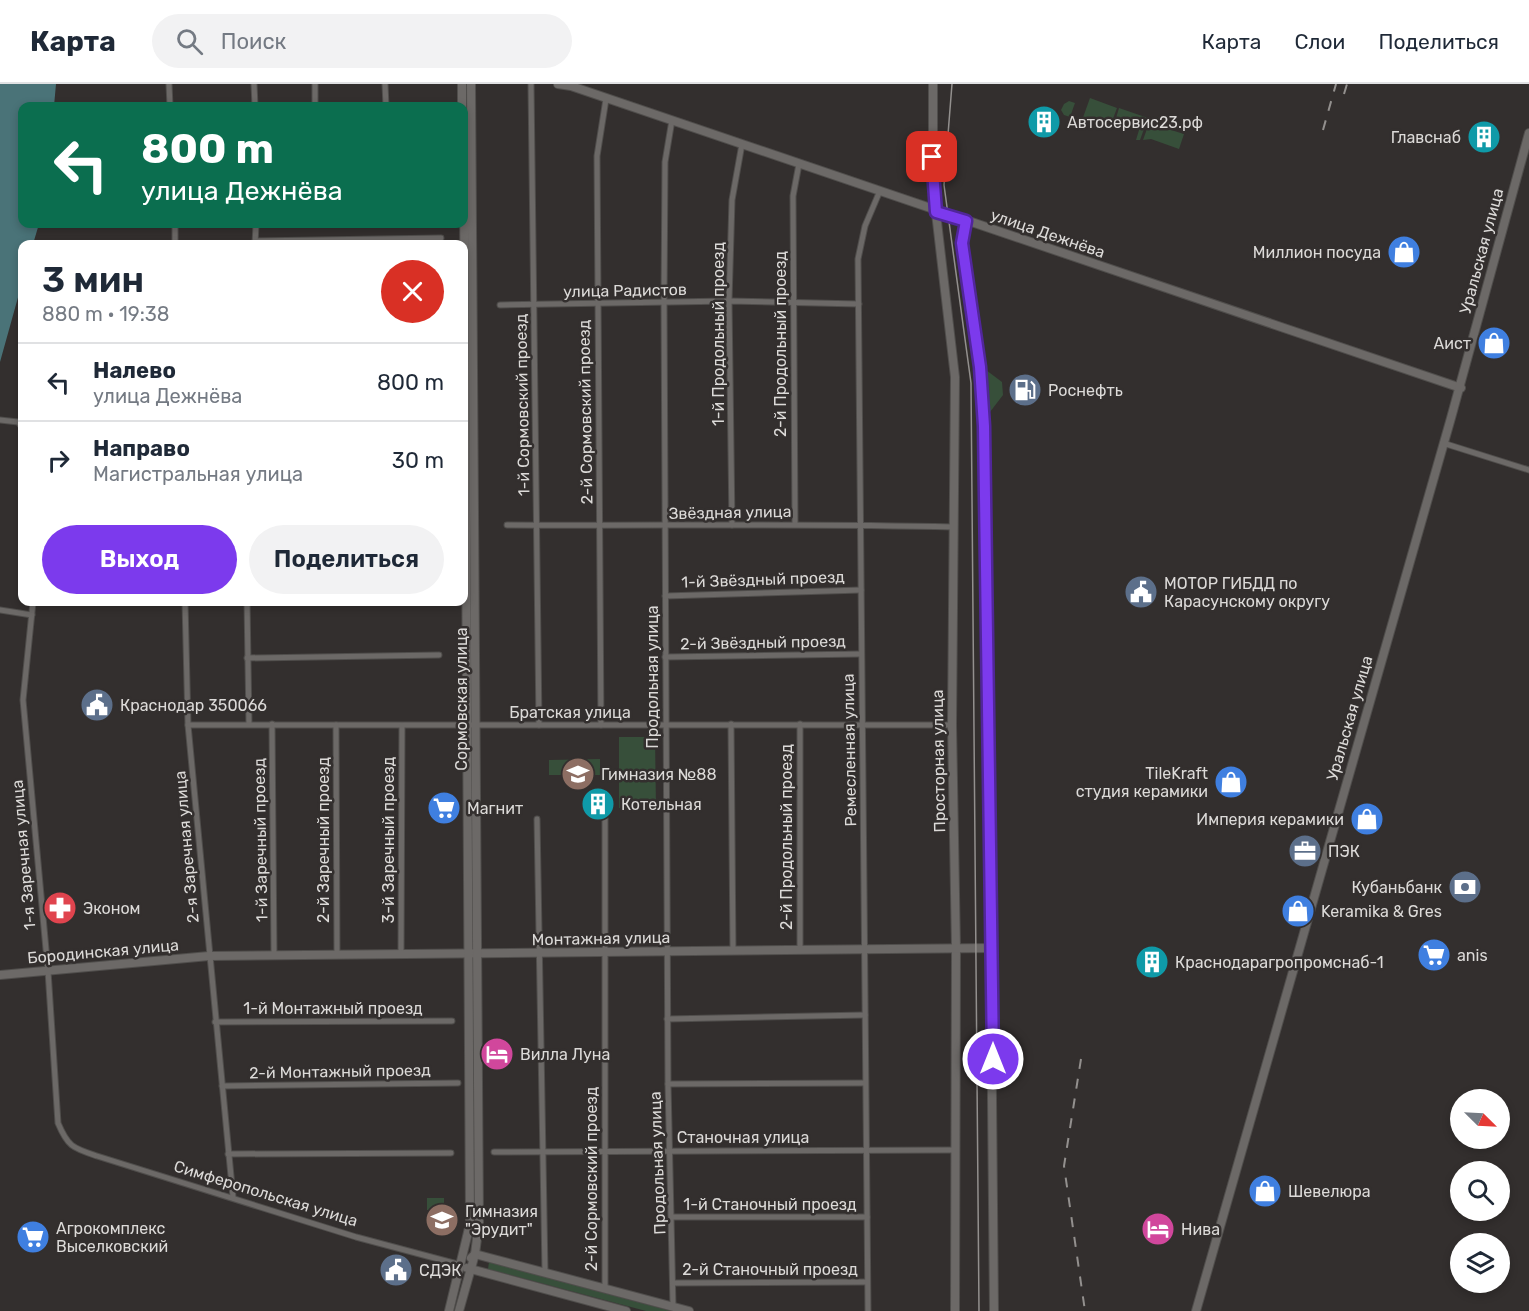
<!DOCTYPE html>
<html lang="ru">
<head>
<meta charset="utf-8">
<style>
  :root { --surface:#fff; --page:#f2f2f3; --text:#1f2937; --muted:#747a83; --line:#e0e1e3; --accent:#7c3aed }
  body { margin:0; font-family:Rubik,sans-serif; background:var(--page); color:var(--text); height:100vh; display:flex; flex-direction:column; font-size:22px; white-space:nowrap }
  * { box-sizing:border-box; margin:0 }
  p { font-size:20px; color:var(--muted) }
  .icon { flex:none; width:33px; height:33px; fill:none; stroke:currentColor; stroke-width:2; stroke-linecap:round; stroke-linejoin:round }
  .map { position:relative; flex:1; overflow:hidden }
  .panel { position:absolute; left:18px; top:156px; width:450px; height:366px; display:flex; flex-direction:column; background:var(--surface); border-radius:12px; box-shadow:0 3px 9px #0003 }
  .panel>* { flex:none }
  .banner { position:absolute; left:18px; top:18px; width:450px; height:126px; border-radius:12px; box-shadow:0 3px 9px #0003; background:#0b6e4f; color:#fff; overflow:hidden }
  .needle { width:39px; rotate:114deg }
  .buttons { position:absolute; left:1450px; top:1005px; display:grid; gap:12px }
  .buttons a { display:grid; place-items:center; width:60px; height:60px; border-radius:50%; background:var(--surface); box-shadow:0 3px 9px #0003; font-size:30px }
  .pin { position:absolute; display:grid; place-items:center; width:51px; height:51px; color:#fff; margin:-26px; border-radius:12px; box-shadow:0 3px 9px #0006 }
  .me { position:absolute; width:66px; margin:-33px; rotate:0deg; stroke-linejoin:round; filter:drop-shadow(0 0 4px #0008) }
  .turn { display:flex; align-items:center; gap:21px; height:126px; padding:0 24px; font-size:27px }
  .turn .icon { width:78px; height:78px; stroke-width:2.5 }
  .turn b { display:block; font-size:42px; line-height:51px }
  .round { display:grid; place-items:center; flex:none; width:63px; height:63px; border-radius:32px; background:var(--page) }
  .headline { display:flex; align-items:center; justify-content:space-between; height:102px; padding:0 24px }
  h1 { font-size:36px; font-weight:600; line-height:45px }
  .action { display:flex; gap:12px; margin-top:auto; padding:12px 24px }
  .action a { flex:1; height:69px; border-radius:36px; background:var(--accent); color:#fff; font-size:24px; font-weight:600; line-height:69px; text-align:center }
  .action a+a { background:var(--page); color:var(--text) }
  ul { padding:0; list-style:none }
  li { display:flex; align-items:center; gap:18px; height:78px; padding:0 24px; border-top:2px solid var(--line) }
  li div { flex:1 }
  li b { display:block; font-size:22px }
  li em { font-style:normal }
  header { display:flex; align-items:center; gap:36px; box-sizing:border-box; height:84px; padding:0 30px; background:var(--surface); border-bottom:2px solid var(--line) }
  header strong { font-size:28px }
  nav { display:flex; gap:33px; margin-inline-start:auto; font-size:21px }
  .search { width:420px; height:54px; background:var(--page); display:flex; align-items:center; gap:15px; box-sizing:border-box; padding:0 21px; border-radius:33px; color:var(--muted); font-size:22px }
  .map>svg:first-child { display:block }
  .green { fill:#374f3a }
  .water { fill:#4a7378 }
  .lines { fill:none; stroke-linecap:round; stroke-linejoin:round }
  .street-casing { stroke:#504e4c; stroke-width:7 }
  .secondary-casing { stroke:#504e4c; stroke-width:10 }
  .street { stroke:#6c6967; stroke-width:5 }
  .secondary { stroke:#6c6967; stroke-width:8 }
  .tram { stroke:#93908e; stroke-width:1.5 }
  .rail { stroke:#93908e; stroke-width:2; stroke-dasharray:10 10; stroke-linecap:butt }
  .route-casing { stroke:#51269a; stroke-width:15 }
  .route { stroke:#7c3aed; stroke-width:10 }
  .labels { text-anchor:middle; stroke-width:5; stroke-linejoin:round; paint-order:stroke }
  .poi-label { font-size:16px; fill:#dcdad8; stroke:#332f2e; text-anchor:start }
  .street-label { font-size:16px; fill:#dcdad8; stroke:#332f2e }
</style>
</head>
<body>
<header>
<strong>Карта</strong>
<div class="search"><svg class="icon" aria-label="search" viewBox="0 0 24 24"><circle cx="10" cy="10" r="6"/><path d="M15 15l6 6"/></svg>Поиск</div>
<nav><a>Карта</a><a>Слои</a><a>Поделиться</a></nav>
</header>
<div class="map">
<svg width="1529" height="1227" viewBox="0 0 1529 1227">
  <rect width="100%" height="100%" fill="#332f2e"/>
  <!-- green -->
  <g class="green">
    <path d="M1090,14L1117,24L1111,40L1101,46L1081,39Z"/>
    <path d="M1069,17L1075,19L1070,33L1064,31L1061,26L1064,20Z"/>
    <path d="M1119,24L1148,34L1140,56H1136L1139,46L1133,38L1124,36L1114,41Z"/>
    <path d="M1155,41L1184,50L1179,65L1151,55L1143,56L1148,42Z"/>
    <path d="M986,286L1002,298L1003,311L990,328Z"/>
    <path d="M619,653H655L656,724H619Z"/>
    <path d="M600,675V691H549V676Z"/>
    <path d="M427,1114H444V1120H439V1126H427Z"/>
    <path d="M489,1178L671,1227H646L488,1185Z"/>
  </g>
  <!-- water -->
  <path class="water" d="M0,0H56L54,22H22V140H39L33,160H22V199L0,278Z"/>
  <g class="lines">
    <!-- street casing -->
    <g class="street-casing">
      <g id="street">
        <path d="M169,0L170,22"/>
        <path d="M254,0L255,22"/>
        <path d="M315,0V22"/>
        <path d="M385,0L386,22"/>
        <path d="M531,0L539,641"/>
        <path d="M672,36L665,78L664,218L668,1000L673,1222"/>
        <path d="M175,140V160"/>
        <path d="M255,157L441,154"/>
        <path d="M255,160L256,140"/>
        <path d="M500,221L729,217L859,220"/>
        <path d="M0,336L18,338L22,343"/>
        <path d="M1443,359L1529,386"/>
        <path d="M795,440L793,112L799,80"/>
        <path d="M507,441C656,442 804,439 953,443"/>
        <path d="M732,441L729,217L732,116L742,60"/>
        <path d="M665,512L861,506"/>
        <path d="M33,518L23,616L48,887L58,1039C68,1063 73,1064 97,1072L356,1153L461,1181"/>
        <path d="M185,518L188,641L233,1113"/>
        <path d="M247,518L249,640"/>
        <path d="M0,526L32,531"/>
        <path d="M665,573L861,570"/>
        <path d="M247,574L439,571"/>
        <path d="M272,640L274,871"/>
        <path d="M731,640L733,867"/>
        <path d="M800,640V866"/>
        <path d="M188,641H952"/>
        <path d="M336,641L337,871"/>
        <path d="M601,641L597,72L606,15"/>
        <path d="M537,735L545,1188"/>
        <path d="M401,870L402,642"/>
        <path d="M667,935L865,931"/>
        <path d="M215,938L452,937"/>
        <path d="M668,1000L865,999"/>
        <path d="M222,1002L458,999"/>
        <path d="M494,1068L955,1066"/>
        <path d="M228,1070L451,1069"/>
        <path d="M673,1133H867"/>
        <path d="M673,1199L867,1198"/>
        <path d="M605,1204V734"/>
        <path d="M868,1227L858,175L865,142L879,109"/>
      </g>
    </g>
    <!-- secondary casing -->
    <g class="secondary-casing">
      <g id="secondary">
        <path d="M462,0V22"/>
        <path d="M558,0L571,2L1461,304"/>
        <path d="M933,0V103L955,293L952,641L956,865L955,1227"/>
        <path d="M966,137L962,159L980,283L986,375L994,1227"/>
        <path d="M0,891L209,872L992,864"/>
        <path d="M471,1174L475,1170L486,1173L689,1227"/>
        <path d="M467,1184L626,1227"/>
        <path d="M449,1227L470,1140L464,106"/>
        <path d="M459,1227L475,1170L479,1139L471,0"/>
        <path d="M1196,1227L1451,334L1529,49"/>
      </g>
    </g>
    <!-- street -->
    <use href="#street" class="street"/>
    <!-- secondary -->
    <use href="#secondary" class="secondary"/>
    <!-- tram -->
    <path class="tram" d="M952,0L944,101L971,299L979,1227"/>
    <!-- rail -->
    <g class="rail">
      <path d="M1344,10L1347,0"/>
      <path d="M1323,46L1336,0"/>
      <path d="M1081,975L1064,1082L1085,1227"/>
    </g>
  </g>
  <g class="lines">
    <!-- route casing -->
    <g class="route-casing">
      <path id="route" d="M932,73L936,128L966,137L962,159L980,283L984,342L993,975"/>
    </g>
    <!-- route -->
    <use href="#route" class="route"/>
  </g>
  <!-- icons -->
  <defs>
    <g id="building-disc" transform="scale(1.725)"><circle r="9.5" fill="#0f9aa8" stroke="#332f2e"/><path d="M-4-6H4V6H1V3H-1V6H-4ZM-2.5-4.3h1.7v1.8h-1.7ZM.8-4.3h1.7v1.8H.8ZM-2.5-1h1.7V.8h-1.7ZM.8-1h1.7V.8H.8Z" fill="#fff"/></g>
    <g id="shop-disc" transform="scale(1.725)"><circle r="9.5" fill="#3f7fe0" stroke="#332f2e"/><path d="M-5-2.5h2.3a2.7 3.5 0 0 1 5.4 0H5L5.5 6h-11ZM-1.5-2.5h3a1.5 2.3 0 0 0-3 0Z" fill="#fff"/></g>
    <g id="fuel-disc" transform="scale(1.725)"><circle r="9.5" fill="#5c6f8a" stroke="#332f2e"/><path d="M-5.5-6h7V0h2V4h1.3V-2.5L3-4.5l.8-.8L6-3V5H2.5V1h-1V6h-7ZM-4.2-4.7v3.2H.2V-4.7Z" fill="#fff"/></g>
    <g id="civic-disc" transform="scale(1.725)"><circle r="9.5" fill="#5c6f8a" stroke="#332f2e"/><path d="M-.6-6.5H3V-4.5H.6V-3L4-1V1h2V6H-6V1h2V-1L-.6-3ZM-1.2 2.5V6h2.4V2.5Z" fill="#fff"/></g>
    <g id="school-disc" transform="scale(1.725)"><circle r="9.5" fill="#8d6e63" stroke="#332f2e"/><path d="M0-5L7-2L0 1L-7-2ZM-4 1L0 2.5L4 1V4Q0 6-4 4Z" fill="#fff"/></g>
    <g id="supermarket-disc" transform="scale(1.725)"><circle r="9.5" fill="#3f7fe0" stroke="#332f2e"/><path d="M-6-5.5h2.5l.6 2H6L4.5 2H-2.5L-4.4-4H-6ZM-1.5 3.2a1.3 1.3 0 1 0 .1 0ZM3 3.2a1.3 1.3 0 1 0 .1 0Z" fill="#fff"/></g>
    <g id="office-disc" transform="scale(1.725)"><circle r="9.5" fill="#5c6f8a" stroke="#332f2e"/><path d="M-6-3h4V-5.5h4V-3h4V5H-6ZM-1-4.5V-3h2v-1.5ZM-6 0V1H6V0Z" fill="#fff"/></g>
    <g id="bank-disc" transform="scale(1.725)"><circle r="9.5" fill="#5c6f8a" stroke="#332f2e"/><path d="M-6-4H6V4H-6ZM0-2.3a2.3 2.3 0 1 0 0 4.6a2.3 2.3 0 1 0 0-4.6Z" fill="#fff"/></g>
    <g id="pharmacy-disc" transform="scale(1.725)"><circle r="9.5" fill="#e0444e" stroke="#332f2e"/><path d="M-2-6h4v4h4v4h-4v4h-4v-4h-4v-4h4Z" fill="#fff"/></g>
    <g id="hotel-disc" transform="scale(1.725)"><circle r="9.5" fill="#d1479c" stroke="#332f2e"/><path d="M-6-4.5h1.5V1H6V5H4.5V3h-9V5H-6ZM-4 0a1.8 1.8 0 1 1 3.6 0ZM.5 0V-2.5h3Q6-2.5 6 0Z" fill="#fff"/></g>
  </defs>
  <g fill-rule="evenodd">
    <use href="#building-disc" x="1044" y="38"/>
    <use href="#building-disc" x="1484" y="53"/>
    <use href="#shop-disc" x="1404" y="168"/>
    <use href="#shop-disc" x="1494" y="259"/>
    <use href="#fuel-disc" x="1025" y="306"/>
    <use href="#civic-disc" x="1141" y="508"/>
    <use href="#civic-disc" x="97" y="621"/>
    <use href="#school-disc" x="578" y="690"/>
    <use href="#shop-disc" x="1231" y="698"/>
    <use href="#building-disc" x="598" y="720"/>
    <use href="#supermarket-disc" x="444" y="724"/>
    <use href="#shop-disc" x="1367" y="735"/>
    <use href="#office-disc" x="1305" y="767"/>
    <use href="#bank-disc" x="1465" y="803"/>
    <use href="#pharmacy-disc" x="60" y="824"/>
    <use href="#shop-disc" x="1298" y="827"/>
    <use href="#supermarket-disc" x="1434" y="871"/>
    <use href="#building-disc" x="1152" y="878"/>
    <use href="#hotel-disc" x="497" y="970"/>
    <use href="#shop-disc" x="1265" y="1107"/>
    <use href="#school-disc" x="442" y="1136"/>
    <use href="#hotel-disc" x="1158" y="1145"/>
    <use href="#supermarket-disc" x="33" y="1153"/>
    <use href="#civic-disc" x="396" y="1186"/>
  </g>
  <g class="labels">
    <!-- poi labels -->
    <g class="poi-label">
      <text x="1067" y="44">Автосервис23.рф</text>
      <text x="1461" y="59" text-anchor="end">Главснаб</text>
      <text x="1381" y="174" text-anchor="end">Миллион посуда</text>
      <text x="1471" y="265" text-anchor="end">Аист</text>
      <text x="1048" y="312">Роснефть</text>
      <text x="1164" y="505">МОТОР ГИБДД по<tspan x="1164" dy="18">Карасунскому округу</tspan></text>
      <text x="120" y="627">Краснодар 350066</text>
      <text x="1208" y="695" text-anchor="end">TileKraft<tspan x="1208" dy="18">студия керамики</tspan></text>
      <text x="601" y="696">Гимназия №88</text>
      <text x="621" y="726">Котельная</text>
      <text x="467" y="730">Магнит</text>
      <text x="1344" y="741" text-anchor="end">Империя керамики</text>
      <text x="1328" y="773">ПЭК</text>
      <text x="1442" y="809" text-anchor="end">Кубаньбанк</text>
      <text x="83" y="830">Эконом</text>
      <text x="1321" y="833">Keramika &amp; Gres</text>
      <text x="1457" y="877">anis</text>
      <text x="1175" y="884">Краснодарагропромснаб-1</text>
      <text x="520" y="976">Вилла Луна</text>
      <text x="1288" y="1113">Шевелюра</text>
      <text x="465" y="1133">Гимназия<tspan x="465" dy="18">"Эрудит"</tspan></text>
      <text x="56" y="1150">Агрокомплекс<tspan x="56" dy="18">Выселковский</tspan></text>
      <text x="1181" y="1151">Нива</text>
      <text x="419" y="1192">СДЭК</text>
    </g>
    <!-- street labels -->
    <g class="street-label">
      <text transform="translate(1048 149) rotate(19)" y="6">улица Дежнёва</text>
      <text transform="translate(1481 167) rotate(-75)" y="6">Уральская улица</text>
      <text transform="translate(625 206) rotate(-1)" y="6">улица Радистов</text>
      <text transform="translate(718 250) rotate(-90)" y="6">1-й Продольный проезд</text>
      <text transform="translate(780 260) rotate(-90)" y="6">2-й Продольный проезд</text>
      <text transform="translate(522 321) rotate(-91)" y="6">1-й Сормовский проезд</text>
      <text transform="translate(585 328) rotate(-91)" y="6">2-й Сормовский проезд</text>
      <text transform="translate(730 428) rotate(-1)" y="6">Звёздная улица</text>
      <text transform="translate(763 495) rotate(-2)" y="6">1-й Звёздный проезд</text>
      <text transform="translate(763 558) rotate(-1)" y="6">2-й Звёздный проезд</text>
      <text transform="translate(652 593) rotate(-90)" y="6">Продольная улица</text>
      <text transform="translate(461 615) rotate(-90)" y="6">Сормовская улица</text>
      <text x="570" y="634">Братская улица</text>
      <text transform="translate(1349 634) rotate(-74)" y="6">Уральская улица</text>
      <text transform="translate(849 666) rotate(-91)" y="6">Ремесленная улица</text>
      <text transform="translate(938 677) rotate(-91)" y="6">Просторная улица</text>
      <text transform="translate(786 753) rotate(-90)" y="6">2-й Продольный проезд</text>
      <text transform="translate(260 756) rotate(-91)" y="6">1-й Заречный проезд</text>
      <text transform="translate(323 756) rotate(-90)" y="6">2-й Заречный проезд</text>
      <text transform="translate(388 756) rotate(-90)" y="6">3-й Заречный проезд</text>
      <text transform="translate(186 763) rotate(-95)" y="6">2-я Заречная улица</text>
      <text transform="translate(23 771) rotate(-95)" y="6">1-я Заречная улица</text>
      <text transform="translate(601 854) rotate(-1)" y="6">Монтажная улица</text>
      <text transform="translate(103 867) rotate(-5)" y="6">Бородинская улица</text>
      <text x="333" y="930">1-й Монтажный проезд</text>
      <text transform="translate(340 987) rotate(-1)" y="6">2-й Монтажный проезд</text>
      <text x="743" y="1059">Станочная улица</text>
      <text transform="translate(657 1079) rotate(-92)" y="6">Продольная улица</text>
      <text transform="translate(591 1095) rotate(-90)" y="6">2-й Сормовский проезд</text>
      <text transform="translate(266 1109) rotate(17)" y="6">Симферопольская улица</text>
      <text x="770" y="1126">1-й Станочный проезд</text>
      <text x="770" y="1191">2-й Станочный проезд</text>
    </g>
  </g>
</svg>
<div class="buttons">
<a><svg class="needle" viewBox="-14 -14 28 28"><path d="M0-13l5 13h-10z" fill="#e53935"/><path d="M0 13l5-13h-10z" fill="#747a83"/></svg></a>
<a><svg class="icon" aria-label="search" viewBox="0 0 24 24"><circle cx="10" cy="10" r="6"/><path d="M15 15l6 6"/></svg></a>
<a><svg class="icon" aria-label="layers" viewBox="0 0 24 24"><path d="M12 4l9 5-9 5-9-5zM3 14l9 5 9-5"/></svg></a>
</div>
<div class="pin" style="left:932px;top:73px;background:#d93025"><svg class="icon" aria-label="arrive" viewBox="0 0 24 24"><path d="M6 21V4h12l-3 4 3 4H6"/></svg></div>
<svg class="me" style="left:993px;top:975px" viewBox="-20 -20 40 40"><circle r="17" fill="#7c3aed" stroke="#fff" stroke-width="3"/><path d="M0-11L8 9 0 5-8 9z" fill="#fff"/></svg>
<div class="banner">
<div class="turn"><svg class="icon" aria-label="left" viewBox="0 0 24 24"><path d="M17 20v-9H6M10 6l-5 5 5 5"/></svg><div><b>800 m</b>улица Дежнёва</div></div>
</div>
<section class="panel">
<div class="headline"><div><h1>3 мин</h1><p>880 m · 19:38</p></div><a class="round" style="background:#d93025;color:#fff"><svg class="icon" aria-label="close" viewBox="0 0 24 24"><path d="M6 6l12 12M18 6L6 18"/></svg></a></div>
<ul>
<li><svg class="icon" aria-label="left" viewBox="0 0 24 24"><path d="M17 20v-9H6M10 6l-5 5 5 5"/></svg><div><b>Налево</b><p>улица Дежнёва</p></div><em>800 m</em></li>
<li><svg class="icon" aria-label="right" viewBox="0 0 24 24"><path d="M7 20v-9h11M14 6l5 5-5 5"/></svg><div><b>Направо</b><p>Магистральная улица</p></div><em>30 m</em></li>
</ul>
<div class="action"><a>Выход</a><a>Поделиться</a></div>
</section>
</div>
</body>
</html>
